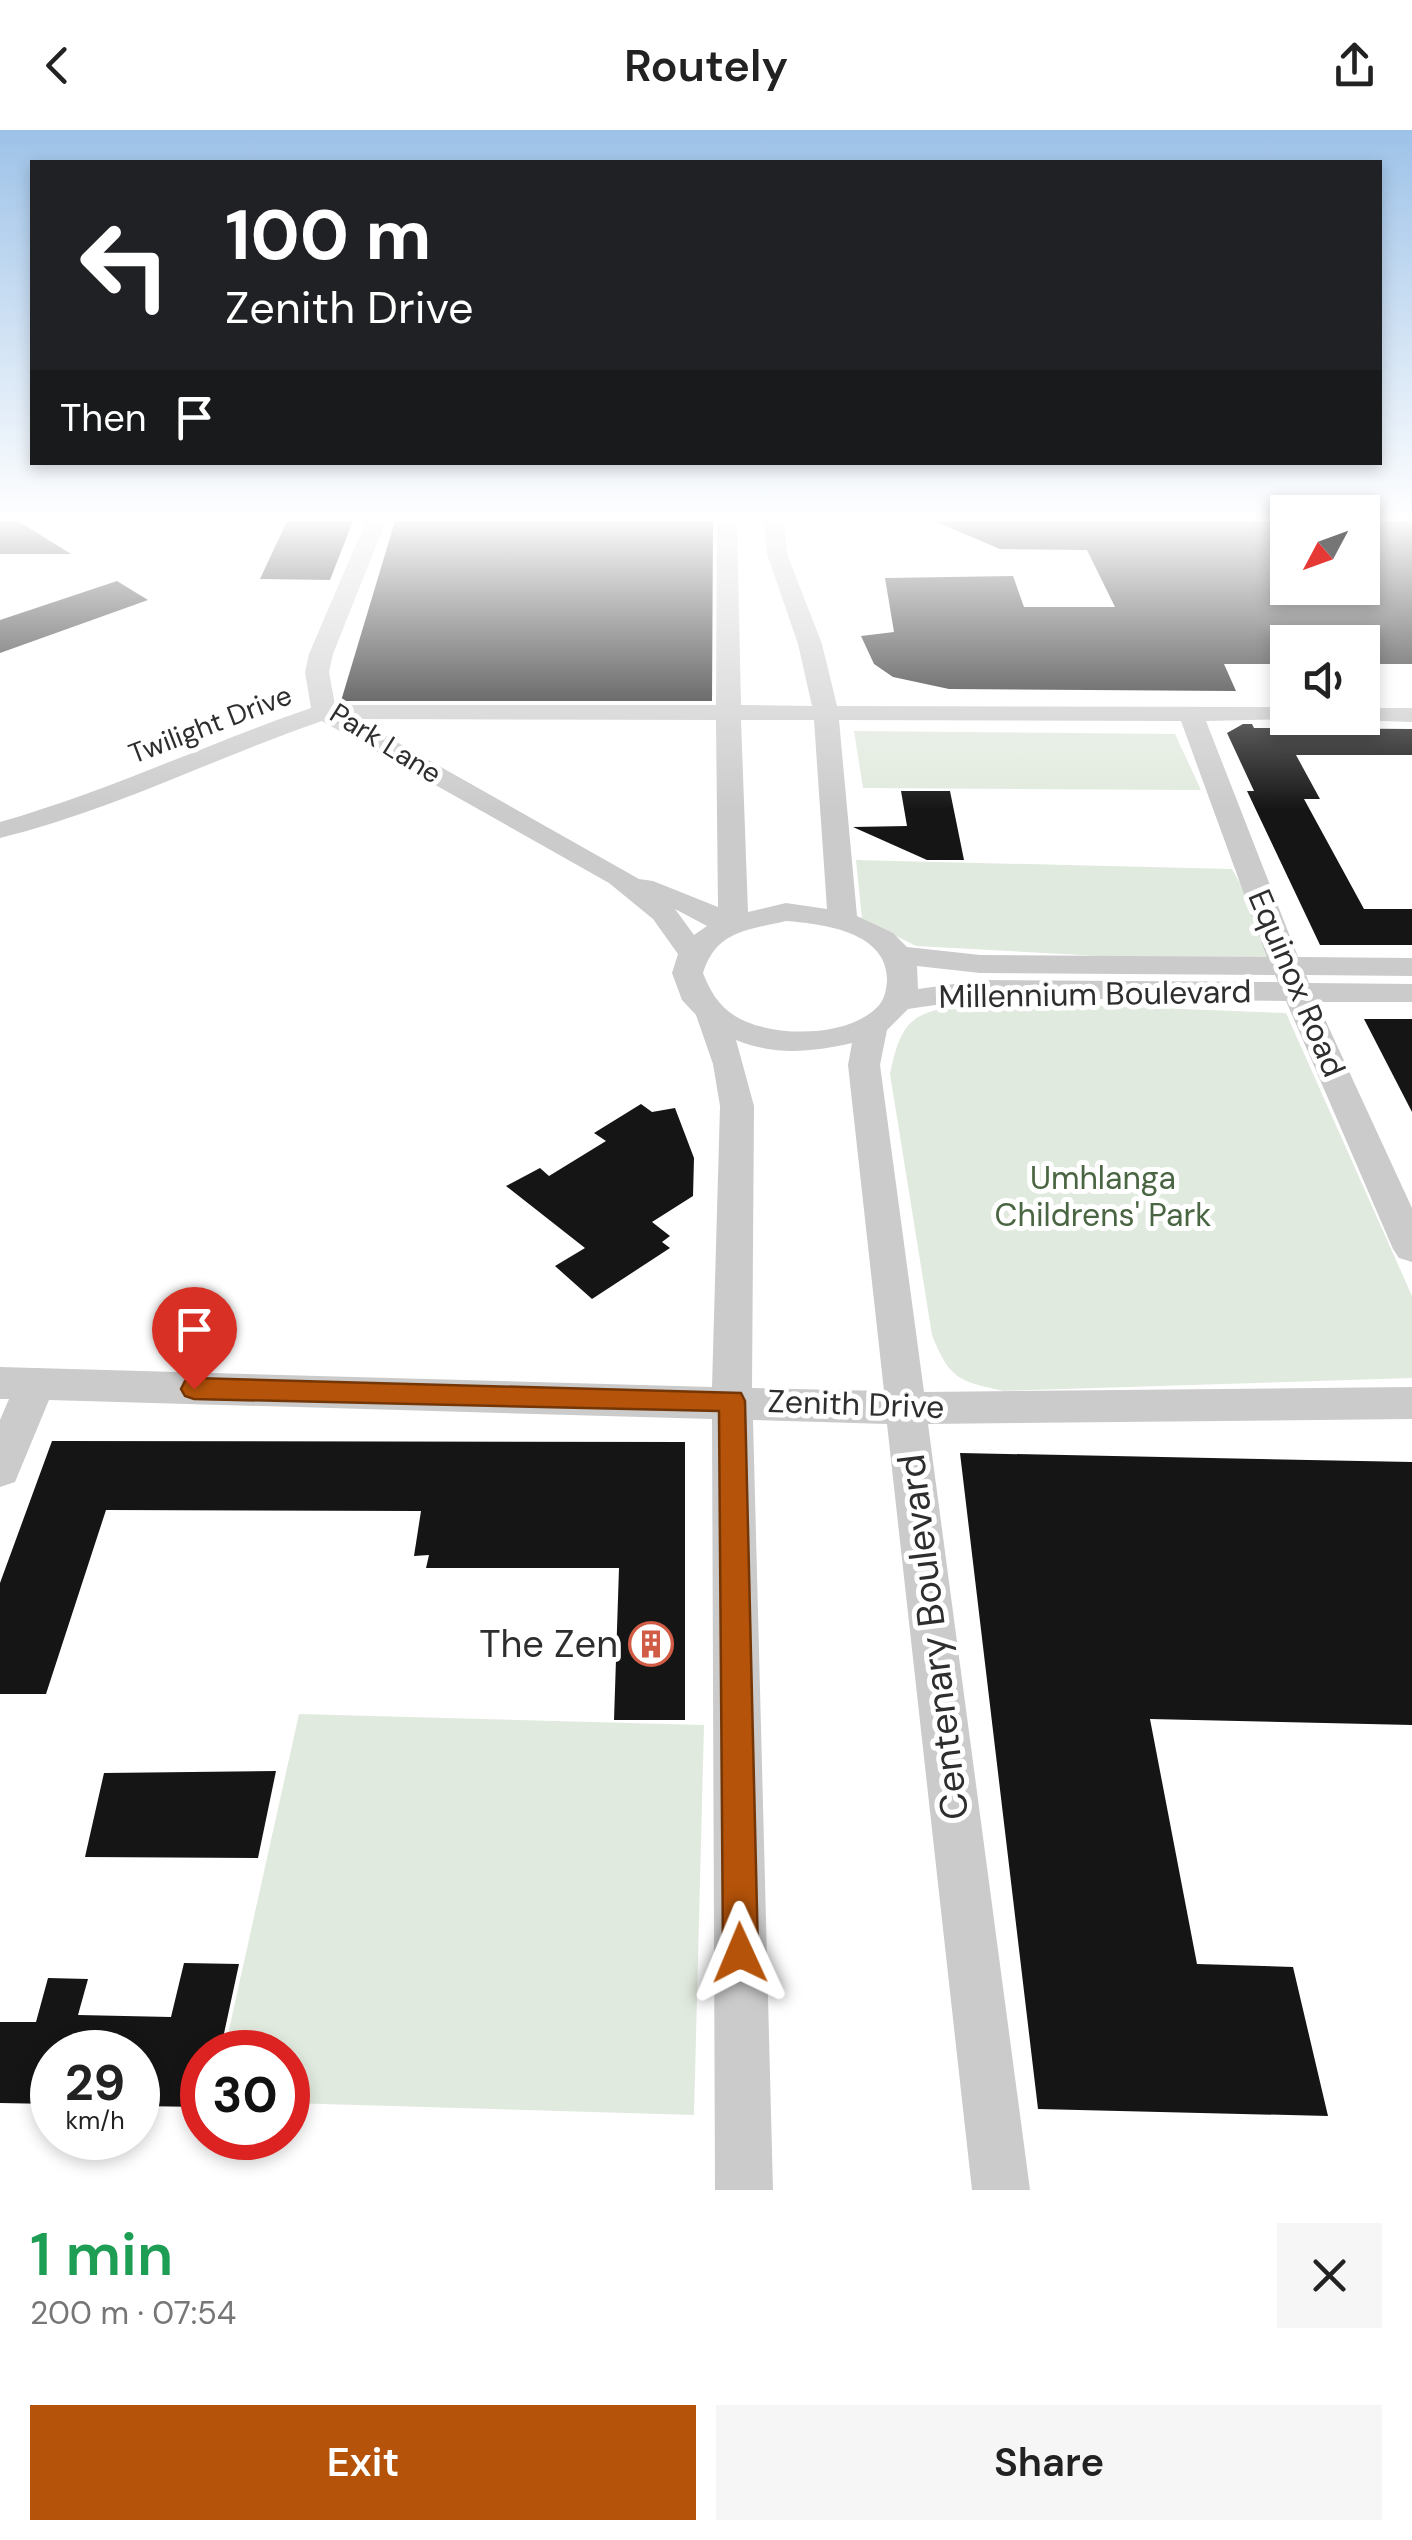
<!DOCTYPE html>
<html lang="en">
<head>
<meta charset="utf-8">
<style>
  :root { --surface:#fff; --page:#f6f6f6; --text:#222; --muted:#767676; --accent:#b45309 }
  body { margin:0; font-family:"DM Sans",sans-serif; background:var(--page); color:var(--text); height:100vh; display:flex; flex-direction:column; font-size:38px; white-space:nowrap }
  * { box-sizing:border-box; margin:0 }
  p { font-size:32px; color:var(--muted) }
  .icon { flex:none; width:55px; height:55px; fill:none; stroke:currentColor; stroke-width:2; stroke-linecap:round; stroke-linejoin:round }
  .map { position:relative; height:2060px; overflow:hidden }
  .drawer { display:flex; flex-direction:column; background:var(--surface); flex:1 }
  .drawer>* { flex:none }
  .guide { position:absolute; left:30px; top:30px; width:1352px; height:305px; border-radius:0px; box-shadow:0 5px 15px #0003; background:#202124; color:#fff; overflow:hidden }
  .needle { width:65px; rotate:229deg }
  .tools { position:absolute; left:1270px; top:365px; display:grid; gap:20px }
  .tools a { display:grid; place-items:center; width:110px; height:110px; border-radius:0px; background:var(--surface); box-shadow:0 5px 15px #0003; font-size:50px }
  .speed { position:absolute; left:30px; top:1900px; display:flex; gap:20px; font-size:50px; font-weight:700; text-align:center }
  .speed>* { display:grid; place-content:center; width:130px; height:130px; border-radius:50%; background:var(--surface); box-shadow:0 5px 15px #0003; line-height:1 }
  .speed small { font-size:25px; font-weight:400 }
  .speed .limit { border:15px solid #d22; background:#fff; color:#111 }
  .pin { position:absolute; display:grid; place-items:center; width:85px; height:85px; color:#fff; margin:-102px -42px; border-radius:50% 50% 50% 0; rotate:-45deg; box-shadow:0 0 10px #0007 }
  .pin .icon { rotate:45deg }
  .me { position:absolute; width:110px; margin:-55px; rotate:359deg; stroke-linejoin:round; filter:drop-shadow(0 0 8px #0008) }
  .turn { display:flex; align-items:center; gap:35px; height:210px; padding:0 30px; font-size:45px }
  .turn .icon { width:130px; height:130px; stroke-width:2.5 }
  .turn b { display:block; font-size:70px; line-height:85px }
  .then { display:flex; align-items:center; height:95px; padding:0 30px; background:#0003; gap:20px; font-size:38px }
  .round { display:grid; place-items:center; flex:none; width:105px; height:105px; border-radius:0px; background:var(--page) }
  .overview { display:flex; align-items:center; justify-content:space-between; height:170px; padding:0 30px }
  h1 { font-size:60px; font-weight:600; line-height:75px; color:#1e9e55 }
  .action { display:flex; gap:20px; margin-top:auto; padding:20px 30px }
  .action a { flex:1; height:115px; border-radius:0px; background:var(--accent); color:#fff; font-size:40px; font-weight:600; line-height:115px; text-align:center }
  .action a+a { background:var(--page); color:var(--text) }
  header { display:flex; justify-content:space-between; align-items:center; height:130px; padding:0 30px; background:var(--surface); font-size:45px; font-weight:600 }
  .map>svg:first-child { display:block }
  .green { fill:#e1eade }
  .building { fill:#151515 }
  .lines { fill:none; stroke-linecap:round; stroke-linejoin:round }
  .minor { fill:#cbcbcb; fill-rule:evenodd }
  .route { fill:#b45309; stroke:#753606; stroke-width:2.5 }
  .labels { text-anchor:middle; stroke-width:10; stroke-linejoin:round; paint-order:stroke }
  .far-street-label { font-size:28px; fill:#2e2e2e; stroke:#fff }
  .street-label { font-size:32px; fill:#2e2e2e; stroke:#fff }
  .park-label { font-size:32px; fill:#496541; stroke:#fff }
  .near-street-label { font-size:38px; fill:#2e2e2e; stroke:#fff }
  .near-poi-label { font-size:38px; fill:#2e2e2e; stroke:#fff; text-anchor:end }
</style>
</head>
<body>
<header><svg class="icon" aria-label="back" viewBox="0 0 24 24"><path d="M15 5l-7 7 7 7"/></svg>Routely<svg class="icon" aria-label="share" viewBox="0 0 24 24"><path d="M12 15V3M7 8l5-5 5 5M5 13v7h14v-7"/></svg></header>
<div class="map">
<svg width="1412" height="2060" viewBox="0 0 1412 2060">
  <rect width="100%" height="100%" fill="#fff"/>
  <!-- green -->
  <g class="green">
    <path d="M854,601L1175,604L1201,660L863,658Z"/>
    <path d="M856,730L1232,739L1286,836L916,816L862,789Z"/>
    <path d="M976,871L1286,883L1412,1166V1248L1004,1261C959,1251 950,1250 932,1205L890,944C903,880 918,884 976,871Z"/>
    <path d="M299,1584L704,1595L694,1985L288,1973V1922H224Z"/>
  </g>
  <!-- building -->
  <g class="building">
    <path d="M0,391H18L71,424H0Z"/>
    <path d="M287,391H353L330,450L260,449Z"/>
    <path d="M395,391H713L712,571H341Z"/>
    <path d="M934,391H1288V458H1362V391H1412V534H1362V512H1288V534H1224L1236,561L949,559L893,547L874,534L861,506L894,502L885,448L1013,446L1024,477H1115L1087,420L1000,419Z"/>
    <path d="M117,451L148,470L0,523V490Z"/>
    <path d="M1243,594H1252L1254,598L1412,599V625H1296L1320,669H1304L1364,779H1412V815H1320L1247,661H1254L1227,603Z"/>
    <path d="M901,661H950L964,730H927L853,697L907,696Z"/>
    <path d="M1364,889H1412V982Z"/>
    <path d="M641,974L652,982L675,978L694,1028L693,1066L652,1092L670,1106L662,1112L670,1118L592,1169L555,1136L585,1118L506,1056L540,1038L549,1046L606,1011L594,1003Z"/>
    <path d="M52,1311L685,1312V1590H614L619,1438H426L429,1425L414,1426L421,1381L106,1380L46,1564H0V1453Z"/>
    <path d="M960,1323L1412,1332V1595L1150,1589L1197,1834L1293,1837L1328,1986L1038,1979Z"/>
    <path d="M276,1641L258,1728L85,1727L104,1643Z"/>
    <path d="M184,1833L239,1834L220,1922H202V1977L138,1976V1922H52V1974L0,1973V1892H36L48,1848L88,1849L78,1885L171,1887Z"/>
  </g>
  <g class="lines">
    <!-- minor -->
    <g class="minor">
      <path d="M366,391H386L333,524L329,542L335,575H716L717,391H737L741,575L812,576L798,514L767,424L764,391H784L787,424L822,514L837,576L1288,577V588L1297,589L1206,591L1298,827L1412,828V846L1306,845L1309,853L1412,854V872H1317L1412,1078V1132L1399,1128L1393,1119L1286,871L983,868L908,879L887,900L880,935L924,1262L1412,1257V1289L928,1294L1030,2060H972L887,1294L753,1290L773,2060H715L712,1289L49,1270L15,1352L0,1357V1290L9,1269H0V1237L712,1257L720,976L713,934L696,885L682,870L672,843L678,824L653,789L609,753L322,591C214,628 111,681 0,708V692C106,662 206,614 311,578L305,542L309,524ZM356,589L716,590L718,777L653,751L639,749ZM741,590H814L827,779L786,773L748,782ZM839,590L1181,591L1267,827L980,825L907,817L893,803L857,786ZM675,779L707,796L694,805ZM786,791C824,794 889,802 887,852C886,860 885,867 880,874C851,909 770,908 735,886C718,875 710,861 703,843C716,801 747,800 786,791ZM917,836L980,843L1275,845L1278,852L983,850L918,859ZM736,910C775,926 812,922 852,913L848,935L884,1261L752,1258L754,976Z"/>
      <path d="M1362,578H1412V592L1353,590L1351,588H1362Z"/>
    </g>
  </g>
  <!-- sky -->
  <linearGradient id="sky" x2="0" y2="1"><stop stop-color="#9dc2e8"/><stop offset="0.57" stop-color="#fff"/><stop offset="1" stop-color="#fff" stop-opacity="0"/></linearGradient>
  <rect width="1412" height="680" fill="url(#sky)"/>
  <!-- route -->
  <path class="route" d="M194,1248L741,1263L745,1271L758,1823L753,1836L740,1841L728,1836L723,1823L719,1281L194,1269L185,1266L181,1259L185,1251Z"/>
  <!-- icons -->
  <defs>
    <g id="building-ring" transform="scale(2.25)"><circle r="9.5" fill="#fff" stroke="#d15c45" stroke-width="1.5"/><path d="M-4-6H4V6H1V3H-1V6H-4ZM-2.5-4.3h1.7v1.8h-1.7ZM.8-4.3h1.7v1.8H.8ZM-2.5-1h1.7V.8h-1.7ZM.8-1h1.7V.8H.8Z" fill="#d15c45"/></g>
  </defs>
  <g fill-rule="evenodd">
    <use href="#building-ring" x="651" y="1514"/>
  </g>
  <g class="labels">
    <!-- far-street labels -->
    <g class="far-street-label">
      <text transform="translate(210 594) rotate(-21)" y="10">Twilight Drive</text>
      <text transform="translate(386 613) rotate(32)" y="10">Park Lane</text>
    </g>
    <!-- street labels -->
    <g class="street-label">
      <text transform="translate(1297 853) rotate(67)" y="11">Equinox Road</text>
      <text transform="translate(1095 864) rotate(-1)" y="11">Millennium Boulevard</text>
      <text transform="translate(856 1274) rotate(2)" y="11">Zenith Drive</text>
    </g>
    <!-- park labels -->
    <g class="park-label">
      <text x="1103" y="1059">Umhlanga<tspan x="1103" dy="37">Childrens' Park</tspan></text>
    </g>
    <!-- near-street labels -->
    <g class="near-street-label">
      <text transform="translate(933 1507) rotate(-97)" y="13">Centenary Boulevard</text>
    </g>
    <!-- near-poi labels -->
    <g class="near-poi-label">
      <text x="618" y="1527">The Zen</text>
    </g>
  </g>
</svg>
<div class="tools">
<a><svg class="needle" viewBox="-14 -14 28 28"><path d="M0-13l5 13h-10z" fill="#e53935"/><path d="M0 13l5-13h-10z" fill="#767676"/></svg></a>
<a><svg class="icon" aria-label="sound" viewBox="0 0 24 24"><path d="M4 9h4l5-4v14l-5-4H4zM17 9q2 3 0 6"/></svg></a>
</div>
<div class="speed"><div>29<small>km/h</small></div><div class="limit">30</div></div>
<div class="pin" style="left:194px;top:1259px;background:#d93025"><svg class="icon" aria-label="arrive" viewBox="0 0 24 24"><path d="M6 21V4h12l-3 4 3 4H6"/></svg></div>
<svg class="me" style="left:740px;top:1823px" viewBox="-20 -20 40 40"><path d="M0-17L14 15 0 8-14 15z" fill="#b45309" stroke="#fff" stroke-width="4"/></svg>
<div class="guide">
<div class="turn"><svg class="icon" aria-label="left" viewBox="0 0 24 24"><path d="M17 20v-9H6M10 6l-5 5 5 5"/></svg><div><b>100 m</b>Zenith Drive</div></div>
<div class="then">Then<svg class="icon" aria-label="arrive" viewBox="0 0 24 24"><path d="M6 21V4h12l-3 4 3 4H6"/></svg></div>
</div>
</div>
<section class="drawer">
<div class="overview"><div><h1>1 min</h1><p>200 m · 07:54</p></div><a class="round"><svg class="icon" aria-label="close" viewBox="0 0 24 24"><path d="M6 6l12 12M18 6L6 18"/></svg></a></div>
<div class="action"><a>Exit</a><a>Share</a></div>
</section>
</body>
</html>
